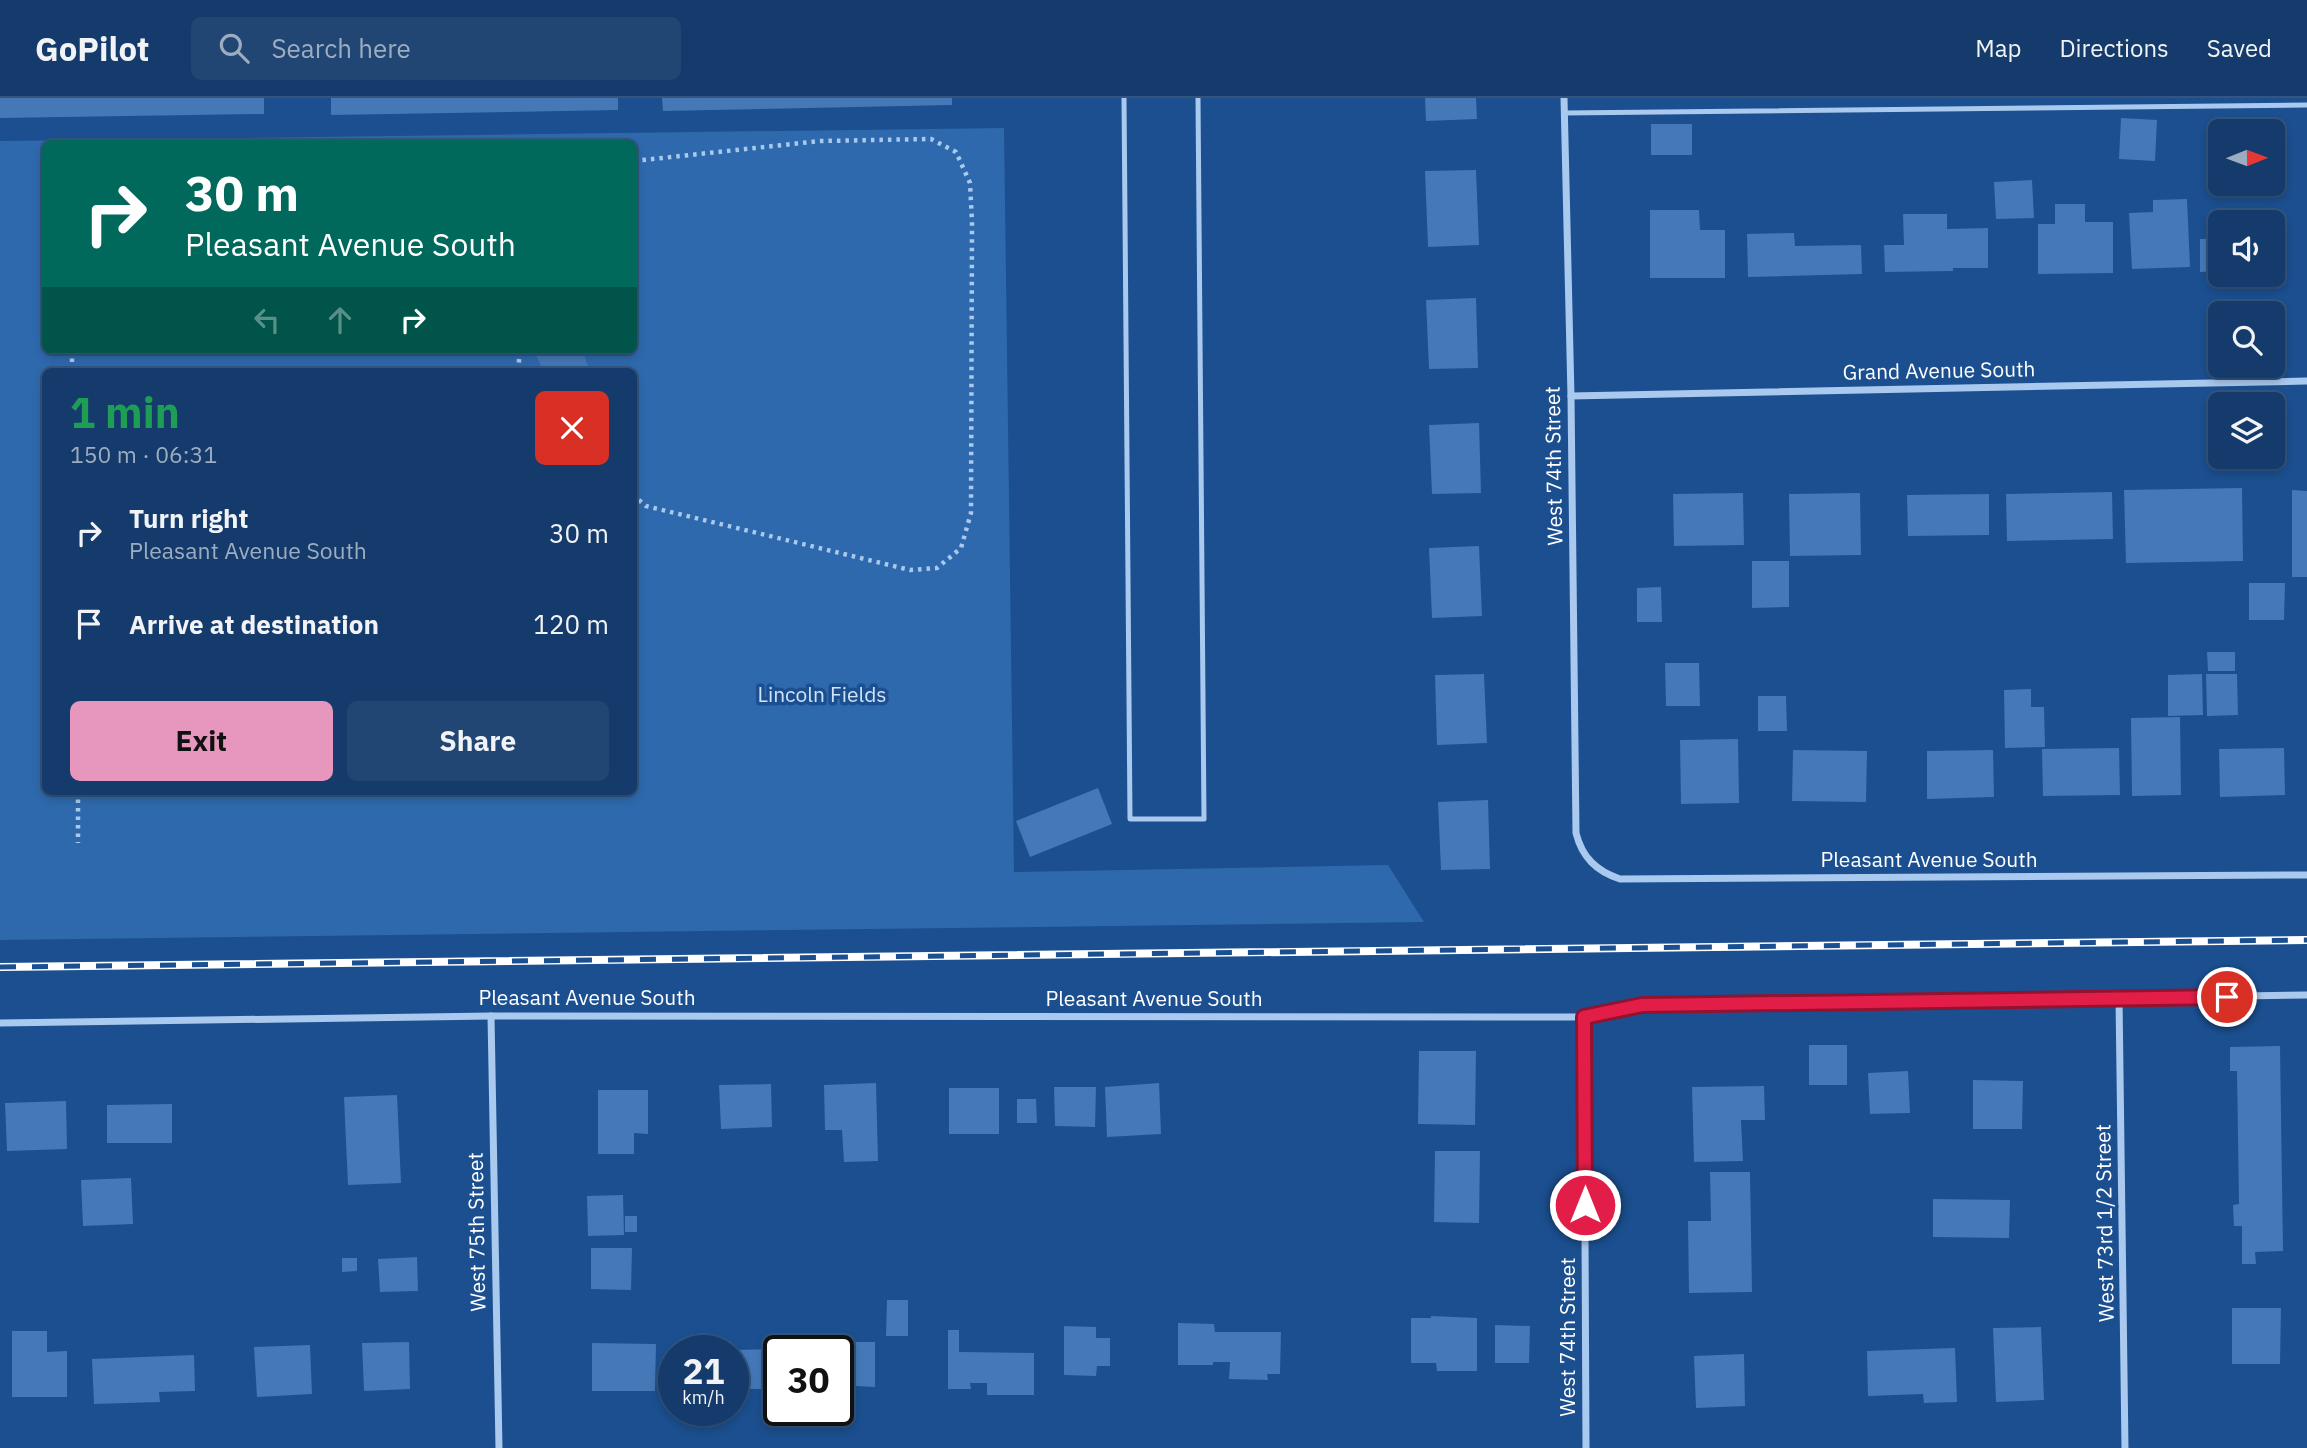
<!DOCTYPE html>
<html lang="en">
<head>
<meta charset="utf-8">
<style>
  :root { --surface:#143b6b; --page:#214673; --text:#f1f3f6; --muted:#9dadc1; --line:#33557e; --accent:#e797bd }
  body { margin:0; font-family:"IBM Plex Sans",sans-serif; background:var(--page); color:var(--text); height:100vh; display:flex; flex-direction:column; font-size:26px; white-space:nowrap }
  * { box-sizing:border-box; margin:0 }
  p { font-size:23px; color:var(--muted) }
  .icon { flex:none; width:38px; height:38px; fill:none; stroke:currentColor; stroke-width:2; stroke-linecap:round; stroke-linejoin:round }
  .map { position:relative; flex:1; overflow:hidden }
  .details { position:absolute; left:42px; top:270px; width:595px; height:427px; display:flex; flex-direction:column; background:var(--surface); border-radius:10px; box-shadow:0 4px 10px #0003,0 0 0 2px var(--line) }
  .details>* { flex:none }
  .banner { position:absolute; left:42px; top:42px; width:595px; height:214px; border-radius:10px; box-shadow:0 4px 10px #0003,0 0 0 2px var(--line); background:#00695c; color:#fff; overflow:hidden }
  .needle { width:46px; rotate:89deg }
  .controls { position:absolute; left:2208px; top:21px; display:grid; gap:14px }
  .controls a { display:grid; place-items:center; width:77px; height:77px; border-radius:10px; background:var(--surface); box-shadow:0 4px 10px #0003,0 0 0 2px var(--line); font-size:35px }
  .speed { position:absolute; left:658px; top:1237px; display:flex; gap:14px; font-size:35px; font-weight:700; text-align:center }
  .speed>* { display:grid; place-content:center; width:91px; height:91px; border-radius:50%; background:var(--surface); box-shadow:0 4px 10px #0003,0 0 0 2px var(--line); line-height:1 }
  .speed small { font-size:18px; font-weight:400 }
  .speed .limit { border:4px solid #111; border-radius:10px; background:#fff; color:#111 }
  .pin { position:absolute; display:grid; place-items:center; width:60px; height:60px; color:#fff; margin:-30px; border:4px solid #fff; border-radius:50%; box-shadow:0 2px 7px #0007 }
  .me { position:absolute; width:77px; margin:-38px; rotate:0deg; stroke-linejoin:round; filter:drop-shadow(0 0 5px #0008) }
  .turn { display:flex; align-items:center; gap:24px; height:147px; padding:0 28px; font-size:32px }
  .turn .icon { width:91px; height:91px; stroke-width:2.5 }
  .turn b { display:block; font-size:49px; line-height:60px }
  .lanes { display:flex; align-items:center; height:66px; padding:0 28px; background:#0003; justify-content:center; gap:35px; direction:ltr }
  .lanes .off { opacity:.35 }
  .round { display:grid; place-items:center; flex:none; width:74px; height:74px; border-radius:10px; background:var(--page) }
  .head { display:flex; align-items:center; justify-content:space-between; height:119px; padding:0 28px }
  h1 { font-size:42px; font-weight:700; line-height:52px; color:#1e9e55 }
  .primary-button { display:flex; gap:14px; margin-top:auto; padding:14px 28px }
  .primary-button a { flex:1; height:80px; border-radius:10px; background:var(--accent); color:#111; font-size:28px; font-weight:700; line-height:80px; text-align:center }
  .primary-button a+a { background:var(--page); color:var(--text) }
  ul { padding:0; list-style:none }
  li { display:flex; align-items:center; gap:21px; height:91px; padding:0 28px }
  li div { flex:1 }
  li b { display:block; font-size:26px }
  li em { font-style:normal }
  header { display:flex; align-items:center; gap:42px; box-sizing:border-box; height:98px; padding:0 35px; background:var(--surface); border-bottom:2px solid var(--line) }
  header strong { font-size:33px }
  nav { display:flex; gap:38px; margin-inline-start:auto; font-size:24px }
  .search { width:490px; height:63px; background:var(--page); display:flex; align-items:center; gap:18px; box-sizing:border-box; padding:0 24px; border-radius:10px; color:var(--muted); font-size:26px }
  .map>svg:first-child { display:block }
  .green { fill:#2e69ad; fill-rule:evenodd }
  .building { fill:#4478b7 }
  .lines { fill:none; stroke-linecap:round; stroke-linejoin:round }
  .path { stroke:#a9c9ee; stroke-width:4.5; stroke-dasharray:3.5 5; stroke-linecap:butt }
  .lane { stroke:#a9c9ee; stroke-width:5 }
  .street { stroke:#a9c9ee; stroke-width:7 }
  .rail-casing { stroke:#fff; stroke-width:8 }
  .rail { stroke:#1b4f8f; stroke-width:5; stroke-dasharray:16; stroke-linecap:butt }
  .route-casing { stroke:#92132f; stroke-width:18 }
  .route { stroke:#e11d48; stroke-width:12 }
  .labels { text-anchor:middle; stroke-width:7; stroke-linejoin:round; paint-order:stroke }
  .street-label { font-size:21px; fill:#fff; stroke:#1b4f8f }
  .park-label { font-size:21px; fill:#cfe3fa; stroke:#1b4f8f }
</style>
</head>
<body>
<header>
<strong>GoPilot</strong>
<div class="search"><svg class="icon" aria-label="search" viewBox="0 0 24 24"><circle cx="10" cy="10" r="6"/><path d="M15 15l6 6"/></svg>Search here</div>
<nav><a>Map</a><a>Directions</a><a>Saved</a></nav>
</header>
<div class="map">
<svg width="2307" height="1350" viewBox="0 0 2307 1350">
  <rect width="100%" height="100%" fill="#1b4f8f"/>
  <!-- green -->
  <path class="green" d="M1004,30L1014,774L1388,767L1424,824L0,842V43ZM46,46H634V252H46ZM46,273H634V693H46Z"/>
  <!-- building -->
  <g class="building">
    <path d="M0,0H264V16L0,20Z"/>
    <path d="M331,0H618V12L331,17Z"/>
    <path d="M662,0H952V7L663,13Z"/>
    <path d="M1425,0H1476L1477,21L1426,23Z"/>
    <path d="M2121,20L2157,22L2155,63L2119,61Z"/>
    <rect x="1651" y="26" width="41" height="31"/>
    <path d="M1476,72L1479,147L1428,149L1425,73Z"/>
    <path d="M2032,82L2034,120L1996,121L1994,84Z"/>
    <path d="M2187,101L2190,169L2132,171L2129,115L2153,114V102Z"/>
    <path d="M2055,106H2085V124H2113V175L2038,176V126H2055Z"/>
    <path d="M1650,112H1699L1700,132H1725V180H1650Z"/>
    <path d="M1903,116H1947V131L1988,130V170H1953V173L1885,174L1884,147H1904Z"/>
    <path d="M1794,135L1795,148L1861,147L1862,176L1748,179L1747,136Z"/>
    <path d="M2200,141H2221V173L2200,174Z"/>
    <path d="M1476,200L1478,270L1429,271L1426,202Z"/>
    <path d="M534,252H582L590,273H543Z"/>
    <path d="M1479,325L1481,395L1432,396L1429,327Z"/>
    <path d="M2242,390L2243,463L2126,465L2124,392Z"/>
    <path d="M2292,392L2307,393V479H2292Z"/>
    <path d="M2112,394L2113,441L2007,443L2006,396Z"/>
    <path d="M1743,395L1744,447L1674,448L1673,396Z"/>
    <path d="M1860,395L1861,457L1790,458L1789,396Z"/>
    <path d="M1989,396V437L1908,438L1907,397Z"/>
    <path d="M1479,448L1482,518L1432,520L1429,450Z"/>
    <path d="M1752,463H1789V509L1752,510Z"/>
    <path d="M2249,485H2285L2284,522H2249Z"/>
    <path d="M1661,489L1662,524H1637V490Z"/>
    <path d="M2207,554H2235V573H2208Z"/>
    <path d="M1665,565H1699L1700,608H1666Z"/>
    <path d="M1484,576L1487,645L1437,647L1435,577Z"/>
    <path d="M2202,576L2203,617L2168,618V577Z"/>
    <path d="M2206,576H2237L2238,617L2207,618Z"/>
    <path d="M2031,591V609H2044L2045,649L2005,650L2004,592Z"/>
    <path d="M1758,598H1786L1787,633H1758Z"/>
    <path d="M2180,619L2181,697L2132,698L2131,620Z"/>
    <path d="M1738,641L1739,705L1681,706L1680,642Z"/>
    <path d="M2119,650L2120,697L2043,698L2042,651Z"/>
    <path d="M2284,650L2285,697L2220,699L2219,651Z"/>
    <path d="M1793,652L1867,653L1866,704L1792,703Z"/>
    <path d="M1993,652L1994,699L1927,701V653Z"/>
    <path d="M1098,690L1112,726L1030,759L1016,723Z"/>
    <path d="M1488,702L1490,771L1441,772L1438,704Z"/>
    <rect x="1809" y="947" width="38" height="40"/>
    <path d="M2280,948L2283,1153L2255,1154L2256,1166H2242V1128H2234L2233,1107L2239,1106L2237,973H2230V949Z"/>
    <path d="M1419,953H1476L1475,1027L1418,1026Z"/>
    <path d="M1908,973L1910,1015L1870,1016L1868,975Z"/>
    <path d="M1973,982L2023,983L2022,1031H1973Z"/>
    <path d="M876,985L878,1063L844,1064L842,1032H825L824,987Z"/>
    <path d="M1159,985L1161,1036L1107,1039L1105,989Z"/>
    <path d="M771,986L772,1029L721,1031L719,987Z"/>
    <path d="M1764,988L1765,1022H1741L1743,1063L1694,1064L1692,989Z"/>
    <path d="M1054,989H1096L1095,1029L1055,1028Z"/>
    <rect x="949" y="990" width="50" height="46"/>
    <path d="M598,992H648V1036L634,1035V1056H598Z"/>
    <path d="M397,997L401,1085L348,1087L344,999Z"/>
    <path d="M1017,1001H1036L1037,1025H1017Z"/>
    <path d="M66,1003L67,1051L7,1053L5,1005Z"/>
    <path d="M172,1006V1045H107V1007Z"/>
    <path d="M1435,1053H1480L1479,1125L1434,1124Z"/>
    <path d="M1710,1074H1750L1752,1194L1689,1195L1688,1123H1711Z"/>
    <path d="M131,1080L133,1126L83,1128L81,1082Z"/>
    <path d="M623,1097L624,1137L588,1138L587,1098Z"/>
    <path d="M1933,1101L2010,1102L2009,1140L1933,1139Z"/>
    <rect x="625" y="1118" width="12" height="16"/>
    <path d="M591,1150H632L631,1192L591,1191Z"/>
    <path d="M417,1159L418,1193L380,1194L378,1161Z"/>
    <path d="M342,1160H357V1173L342,1174Z"/>
    <path d="M887,1202H908V1238H886Z"/>
    <path d="M2232,1210H2281L2280,1266H2232Z"/>
    <path d="M1431,1218L1477,1220V1273H1437L1436,1265H1411V1220H1431Z"/>
    <path d="M1178,1225L1214,1226L1215,1234H1281L1280,1276H1267L1268,1282L1229,1281L1230,1264H1213V1267H1178Z"/>
    <path d="M1495,1227L1530,1228L1529,1265H1495Z"/>
    <path d="M1064,1228L1096,1229V1240H1110V1268H1097L1096,1278L1064,1277Z"/>
    <path d="M2041,1229L2044,1302L1996,1304L1993,1230Z"/>
    <path d="M948,1232H959V1254L1034,1255V1297H987V1285H970L971,1291H948Z"/>
    <path d="M12,1233H47V1254L67,1253V1299H12Z"/>
    <path d="M409,1244L410,1291L364,1293L362,1245Z"/>
    <path d="M831,1244H875V1289L838,1287V1253H831Z"/>
    <path d="M592,1245L656,1246L655,1293H592Z"/>
    <path d="M310,1247L312,1296L257,1299L254,1249Z"/>
    <path d="M1955,1250L1957,1304L1924,1305L1923,1296L1868,1298L1867,1253Z"/>
    <path d="M779,1251V1291H735L733,1252Z"/>
    <path d="M1744,1256L1745,1308L1696,1310L1694,1258Z"/>
    <path d="M194,1257L195,1293L159,1294L160,1304L94,1306L92,1261Z"/>
  </g>
  <g class="lines">
    <!-- path -->
    <g class="path">
      <path d="M634,63L820,43L931,41L956,54L970,85L972,124L971,415L961,450L937,470L910,472L646,408L634,398"/>
      <path d="M72,252V273"/>
      <path d="M518,273L520,252"/>
      <path d="M78,693V745"/>
    </g>
    <!-- lane -->
    <g class="lane">
      <path d="M1124,0L1130,721H1204L1198,0"/>
      <path d="M1564,15L2307,7"/>
    </g>
    <!-- street -->
    <g class="street">
      <path d="M1564,0L1571,298L1576,735C1582,759 1596,773 1620,781L2307,777"/>
      <path d="M1571,298L2307,283"/>
      <path d="M2119,900L2125,1350"/>
      <path d="M491,918L499,1350"/>
      <path d="M1584,919L1586,1350"/>
      <path d="M0,925L491,918L1584,919L1642,907L2307,897"/>
    </g>
    <!-- rail casing -->
    <g class="rail-casing">
      <path id="rail" d="M0,869L2307,842"/>
    </g>
    <!-- rail -->
    <use href="#rail" class="rail"/>
  </g>
  <g class="lines">
    <!-- route casing -->
    <g class="route-casing">
      <path id="route" d="M1585,1107L1584,919L1642,907L2227,899"/>
    </g>
    <!-- route -->
    <use href="#route" class="route"/>
  </g>
  <g class="labels">
    <!-- street labels -->
    <g class="street-label">
      <text transform="translate(1939 273) rotate(-1)" y="7">Grand Avenue South</text>
      <text transform="translate(1554 368) rotate(-91)" y="7">West 74th Street</text>
      <text x="1929" y="769">Pleasant Avenue South</text>
      <text x="587" y="907">Pleasant Avenue South</text>
      <text x="1154" y="908">Pleasant Avenue South</text>
      <text transform="translate(2105 1125) rotate(-91)" y="7">West 73rd 1/2 Street</text>
      <text transform="translate(477 1134) rotate(-91)" y="7">West 75th Street</text>
      <text transform="translate(1568 1239) rotate(-90)" y="7">West 74th Street</text>
    </g>
    <!-- park labels -->
    <g class="park-label">
      <text x="822" y="604">Lincoln Fields</text>
    </g>
  </g>
</svg>
<div class="controls">
<a><svg class="needle" viewBox="-14 -14 28 28"><path d="M0-13l5 13h-10z" fill="#e53935"/><path d="M0 13l5-13h-10z" fill="#9dadc1"/></svg></a>
<a><svg class="icon" aria-label="sound" viewBox="0 0 24 24"><path d="M4 9h4l5-4v14l-5-4H4zM17 9q2 3 0 6"/></svg></a>
<a><svg class="icon" aria-label="search" viewBox="0 0 24 24"><circle cx="10" cy="10" r="6"/><path d="M15 15l6 6"/></svg></a>
<a><svg class="icon" aria-label="layers" viewBox="0 0 24 24"><path d="M12 4l9 5-9 5-9-5zM3 14l9 5 9-5"/></svg></a>
</div>
<div class="speed"><div>21<small>km/h</small></div><div class="limit">30</div></div>
<div class="pin" style="left:2227px;top:899px;background:#d93025"><svg class="icon" aria-label="arrive" viewBox="0 0 24 24"><path d="M6 21V4h12l-3 4 3 4H6"/></svg></div>
<svg class="me" style="left:1585px;top:1107px" viewBox="-20 -20 40 40"><circle r="17" fill="#e11d48" stroke="#fff" stroke-width="3"/><path d="M0-11L8 9 0 5-8 9z" fill="#fff"/></svg>
<div class="banner">
<div class="turn"><svg class="icon" aria-label="right" viewBox="0 0 24 24"><path d="M7 20v-9h11M14 6l5 5-5 5"/></svg><div><b>30 m</b>Pleasant Avenue South</div></div>
<div class="lanes"><svg class="icon off" aria-label="left" viewBox="0 0 24 24"><path d="M17 20v-9H6M10 6l-5 5 5 5"/></svg><svg class="icon off" aria-label="ahead" viewBox="0 0 24 24"><path d="M12 20V5M6 11l6-6 6 6"/></svg><svg class="icon" aria-label="right" viewBox="0 0 24 24"><path d="M7 20v-9h11M14 6l5 5-5 5"/></svg></div>
</div>
<section class="details">
<div class="head"><div><h1>1 min</h1><p>150 m · 06:31</p></div><a class="round" style="background:#d93025;color:#fff"><svg class="icon" aria-label="close" viewBox="0 0 24 24"><path d="M6 6l12 12M18 6L6 18"/></svg></a></div>
<ul>
<li><svg class="icon" aria-label="right" viewBox="0 0 24 24"><path d="M7 20v-9h11M14 6l5 5-5 5"/></svg><div><b>Turn right</b><p>Pleasant Avenue South</p></div><em>30 m</em></li>
<li><svg class="icon" aria-label="arrive" viewBox="0 0 24 24"><path d="M6 21V4h12l-3 4 3 4H6"/></svg><div><b>Arrive at destination</b></div><em>120 m</em></li>
</ul>
<div class="primary-button"><a>Exit</a><a>Share</a></div>
</section>
</div>
</body>
</html>
